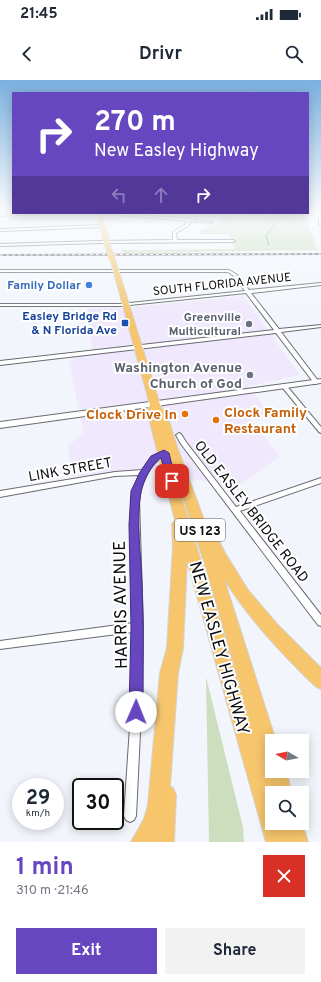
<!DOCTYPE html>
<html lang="en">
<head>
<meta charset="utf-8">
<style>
  :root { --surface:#fff; --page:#f2f2f3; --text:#1f2937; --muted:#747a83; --accent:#6647c0 }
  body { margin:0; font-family:Overpass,sans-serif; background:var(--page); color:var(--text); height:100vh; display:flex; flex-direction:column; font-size:15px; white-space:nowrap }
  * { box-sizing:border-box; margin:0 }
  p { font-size:13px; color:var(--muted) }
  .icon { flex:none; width:22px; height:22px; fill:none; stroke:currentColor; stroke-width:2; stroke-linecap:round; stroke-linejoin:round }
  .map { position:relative; height:762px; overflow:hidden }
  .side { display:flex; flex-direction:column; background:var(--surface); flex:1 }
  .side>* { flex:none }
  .top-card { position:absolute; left:12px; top:12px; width:297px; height:122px; border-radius:0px; box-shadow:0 2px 10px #0003; background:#6647c0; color:#fff; overflow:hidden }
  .needle { width:26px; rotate:279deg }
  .tools { position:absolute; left:265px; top:654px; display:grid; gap:8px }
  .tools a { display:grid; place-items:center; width:44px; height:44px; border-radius:0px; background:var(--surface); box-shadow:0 2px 10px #0003; font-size:20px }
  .speed { position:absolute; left:12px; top:698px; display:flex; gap:8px; font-size:20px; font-weight:700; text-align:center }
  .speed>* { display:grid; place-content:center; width:52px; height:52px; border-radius:50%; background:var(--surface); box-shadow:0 2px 10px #0003; line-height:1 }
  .speed small { font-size:10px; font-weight:400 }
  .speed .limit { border:2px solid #111; border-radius:6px; background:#fff; color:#111 }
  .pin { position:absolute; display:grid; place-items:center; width:34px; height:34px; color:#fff; margin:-17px; border-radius:8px; box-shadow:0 2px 6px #0006 }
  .me { position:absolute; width:44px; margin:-22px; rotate:1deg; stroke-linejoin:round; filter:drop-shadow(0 0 3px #0008) }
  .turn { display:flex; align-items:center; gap:14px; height:84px; padding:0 16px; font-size:18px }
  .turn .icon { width:52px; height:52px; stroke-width:2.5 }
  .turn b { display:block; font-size:28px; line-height:34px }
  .lanes { display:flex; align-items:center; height:38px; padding:0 16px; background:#0003; justify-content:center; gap:20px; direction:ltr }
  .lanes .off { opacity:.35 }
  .round { display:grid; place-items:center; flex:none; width:42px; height:42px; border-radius:0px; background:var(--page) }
  .headline { display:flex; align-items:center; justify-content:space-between; height:68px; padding:0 16px }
  h1 { font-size:24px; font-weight:700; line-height:30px; color:var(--accent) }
  .primary-button { display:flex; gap:8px; margin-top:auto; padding:8px 16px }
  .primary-button a { flex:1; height:46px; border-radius:0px; background:var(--accent); color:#fff; font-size:16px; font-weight:700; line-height:46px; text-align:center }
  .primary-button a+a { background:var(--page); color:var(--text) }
  .status { display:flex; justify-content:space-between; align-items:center; height:28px; padding:0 20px; background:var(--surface); direction:ltr }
  .status svg { height:11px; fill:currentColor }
  header { display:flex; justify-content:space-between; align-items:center; height:52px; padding:0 16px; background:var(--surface); font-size:18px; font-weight:700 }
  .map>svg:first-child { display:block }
  .commercial { fill:#f0e8fd }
  .green { fill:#ccdebe }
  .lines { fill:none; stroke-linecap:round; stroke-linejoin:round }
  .stream { stroke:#587a97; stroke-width:1 }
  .street-casing { stroke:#676b6f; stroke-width:2 }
  .secondary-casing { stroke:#676b6f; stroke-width:2 }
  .highway-casing { stroke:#d3d4d4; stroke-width:2 }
  .street { fill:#fff; fill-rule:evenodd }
  .secondary { fill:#fff; fill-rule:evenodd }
  .highway { fill:#f6c56c; fill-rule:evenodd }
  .rail-casing { stroke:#4f5154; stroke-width:2 }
  .rail { stroke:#fff; stroke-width:1; stroke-dasharray:3; stroke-linecap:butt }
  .highway-bridge-casing { stroke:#d3d4d4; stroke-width:7; stroke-linecap:butt }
  .highway-bridge { stroke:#f6c56c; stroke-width:6 }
  .route { fill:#6647c0; stroke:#422e7d }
  .shop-dot { fill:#3f7fe0; stroke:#fff; stroke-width:1.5 }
  .transit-dot { fill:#1a4fb4; stroke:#fff; stroke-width:1.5 }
  .worship-dot { fill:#6b7280; stroke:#fff; stroke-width:1.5 }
  .food-dot { fill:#e8710a; stroke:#fff; stroke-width:1.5 }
  .labels { text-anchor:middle; stroke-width:4; stroke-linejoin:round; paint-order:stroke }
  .far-street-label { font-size:12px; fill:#0d0e10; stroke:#fff }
  .far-shop-label { font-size:12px; font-weight:bold; fill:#366cbe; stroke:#fff; text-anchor:end }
  .far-transit-label { font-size:12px; font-weight:bold; fill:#164399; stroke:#fff; text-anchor:end }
  .far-worship-label { font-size:12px; font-weight:bold; fill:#5b616d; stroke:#fff; text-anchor:end }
  .shield { fill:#fff; stroke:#565658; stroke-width:1 }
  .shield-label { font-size:13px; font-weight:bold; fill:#0d0e10 }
  .worship-label { font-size:14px; font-weight:bold; fill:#5b616d; stroke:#fff; text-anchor:end }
  .food-label { font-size:14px; font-weight:bold; fill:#c56008; stroke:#fff; text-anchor:start }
  .street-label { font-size:14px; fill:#0d0e10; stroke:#fff }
  .near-street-label { font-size:17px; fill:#0d0e10; stroke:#fff }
</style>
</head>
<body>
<div class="status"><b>21:45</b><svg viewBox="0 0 49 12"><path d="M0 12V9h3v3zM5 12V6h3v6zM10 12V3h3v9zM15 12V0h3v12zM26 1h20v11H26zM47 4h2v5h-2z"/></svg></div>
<header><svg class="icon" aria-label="back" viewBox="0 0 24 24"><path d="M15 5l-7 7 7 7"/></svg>Drivr<svg class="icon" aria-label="search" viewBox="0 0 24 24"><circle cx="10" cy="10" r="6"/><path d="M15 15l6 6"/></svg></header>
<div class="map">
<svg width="321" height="762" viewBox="0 0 321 762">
  <rect width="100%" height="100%" fill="#f2f6fc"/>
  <!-- commercial -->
  <path class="commercial" d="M243,216L300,295L249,306L269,334L249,338L280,376L236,408L147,389L72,397L68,365L84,354L69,281L92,269L87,228L134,227Z"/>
  <!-- green -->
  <g class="green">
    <path d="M273,133H308C303,148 316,152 315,166L319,170L123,173L120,170L234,169L230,154H199L202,149L213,147L222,136L259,139L264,136H271Z"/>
    <path d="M206,597L243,747L244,762H209Z"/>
  </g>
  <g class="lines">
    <!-- stream -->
    <path class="stream" d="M269,165L266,156C273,145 280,138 292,133"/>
    <!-- street casing -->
    <g class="street-casing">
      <g id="street">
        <path d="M25,133H50L0,136V134Z"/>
        <path d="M97,133H111L190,139L194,133H198L193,140L213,142L211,143L191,141L188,146L176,153L177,160H233L235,161L233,162L100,163L0,166V164L100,161L173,160V152L186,144L188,141Z"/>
        <path d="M245,133H263L265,134L263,135Z"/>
        <path d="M321,136V145L319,144V137Z"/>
        <path d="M103,145L102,147L0,151V149Z"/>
        <path d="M0,190H229L236,194L249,210L321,203V205L251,213L279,249L321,245V247L281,252L319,302L316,304L314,303L276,253L0,285V281L274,250L246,213L120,226H0V224H120L245,211L234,196L228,192H0Z"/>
        <path d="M284,304L286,305L321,347V353L319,352L282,307V305Z"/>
        <path d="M179,353L181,354L186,362L236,427L321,398V403L240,431L321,535V546L318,545L181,364L176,355Z"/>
        <path d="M162,371H164L167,373C164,377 159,379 155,383C145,393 141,406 139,420L143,547L141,632L136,736L134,740L130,742L126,740L124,736L131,632L133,552L0,569V561L133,543L131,420L135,406L139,395L115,396L0,417V411L115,392L142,390L150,379Z"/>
      </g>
    </g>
    <!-- secondary casing -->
    <g class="secondary-casing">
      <path id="secondary" d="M321,299V303L0,348V342Z"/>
    </g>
    <!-- highway casing -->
    <g class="highway-casing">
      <g id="highway">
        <path d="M96,133H102L112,173L107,172Z"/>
        <path d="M110,178L115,179L160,325L169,341L176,364L207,448L213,449L225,473L248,510L277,544L321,588V609L315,606C281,573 249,539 224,499L276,661H272V691H286L292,713H272V743H302L308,762H266L187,480L183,568L178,593L170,706L173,708L176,715L174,762H131L144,739L148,725L160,593L167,568L173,466L172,444L175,440L147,331L150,325ZM177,399L205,485L256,659L181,416ZM263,682L268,687L266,691Z"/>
      </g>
    </g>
    <!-- street -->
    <use href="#street" class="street"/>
    <!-- secondary -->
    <use href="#secondary" class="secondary"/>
    <!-- highway -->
    <use href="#highway" class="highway"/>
    <!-- rail casing -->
    <g class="rail-casing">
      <path id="rail" d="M0,175L321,174"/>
    </g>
    <!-- rail -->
    <use href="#rail" class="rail"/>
    <!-- highway-bridge casing -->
    <g class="highway-bridge-casing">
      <path id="highway-bridge" d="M110,172L112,179"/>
    </g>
    <!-- highway-bridge -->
    <use href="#highway-bridge" class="highway-bridge"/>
  </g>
  <!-- sky -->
  <linearGradient id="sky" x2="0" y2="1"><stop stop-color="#7bb0df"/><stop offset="0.55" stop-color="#f9fbfe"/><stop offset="1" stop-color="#f9fbfe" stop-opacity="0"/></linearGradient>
  <rect width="321" height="237" fill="url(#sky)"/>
  <!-- route -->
  <path class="route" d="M164,370L169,373L176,401L175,403H168L161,378C152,383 143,402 141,412C136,441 141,474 142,504C144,547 143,589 143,632L141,637L136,639L131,637L129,632L131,547L129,445L131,411L140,392L151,376Z"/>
  <!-- markers -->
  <circle class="shop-dot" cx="89" cy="205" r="4"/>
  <rect class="transit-dot" x="121" y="239" width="8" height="8" rx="2"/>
  <g class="worship-dot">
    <circle cx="249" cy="244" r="4"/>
    <circle cx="250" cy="295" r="4"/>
  </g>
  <g class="food-dot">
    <circle cx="185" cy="334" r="4"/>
    <circle cx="216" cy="340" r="4"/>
  </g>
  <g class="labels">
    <!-- far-street labels -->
    <g class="far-street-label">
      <text transform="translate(222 204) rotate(-6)" y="4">SOUTH FLORIDA AVENUE</text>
    </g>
    <!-- far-shop labels -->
    <g class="far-shop-label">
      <text x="81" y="209">Family Dollar</text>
    </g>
    <!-- far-transit labels -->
    <g class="far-transit-label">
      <text x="117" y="240">Easley Bridge Rd<tspan x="117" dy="14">&amp; N Florida Ave</tspan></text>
    </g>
    <!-- far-worship labels -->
    <g class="far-worship-label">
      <text x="241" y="241">Greenville<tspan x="241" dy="14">Multicultural</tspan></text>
    </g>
    <!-- shield labels -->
    <rect class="shield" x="175" y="439" width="50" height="22" rx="3"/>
    <g class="shield-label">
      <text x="200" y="455">US 123</text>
    </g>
    <!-- worship labels -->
    <g class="worship-label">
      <text x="242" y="292">Washington Avenue<tspan x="242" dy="16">Church of God</tspan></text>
    </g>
    <!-- food labels -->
    <g class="food-label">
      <text x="224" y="337">Clock Family<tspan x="224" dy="16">Restaurant</tspan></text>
      <text x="177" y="339" text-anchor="end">Clock Drive In</text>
    </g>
    <!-- street labels -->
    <g class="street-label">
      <text transform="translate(70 389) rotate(-10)" y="5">LINK STREET</text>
      <text transform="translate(252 431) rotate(52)" y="5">OLD EASLEY BRIDGE ROAD</text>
    </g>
    <!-- near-street labels -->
    <g class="near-street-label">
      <text transform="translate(120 525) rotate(-91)" y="6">HARRIS AVENUE</text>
      <text transform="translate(220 568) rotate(74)" y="6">NEW EASLEY HIGHWAY</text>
    </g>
  </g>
</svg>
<div class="tools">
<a><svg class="needle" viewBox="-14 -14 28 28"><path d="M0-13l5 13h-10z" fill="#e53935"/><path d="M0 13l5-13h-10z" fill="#747a83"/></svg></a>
<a><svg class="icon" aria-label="search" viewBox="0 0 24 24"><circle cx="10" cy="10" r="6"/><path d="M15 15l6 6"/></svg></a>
</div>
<div class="speed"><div>29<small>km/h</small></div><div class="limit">30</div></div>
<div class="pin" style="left:172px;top:401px;background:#d93025"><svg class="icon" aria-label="arrive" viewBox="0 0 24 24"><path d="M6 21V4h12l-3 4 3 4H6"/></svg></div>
<svg class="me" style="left:136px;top:632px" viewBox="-20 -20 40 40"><circle r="19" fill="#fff"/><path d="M0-13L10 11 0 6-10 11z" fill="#6647c0"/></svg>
<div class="top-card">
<div class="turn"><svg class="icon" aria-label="right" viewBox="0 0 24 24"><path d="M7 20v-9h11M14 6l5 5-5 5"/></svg><div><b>270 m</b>New Easley Highway</div></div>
<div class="lanes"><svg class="icon off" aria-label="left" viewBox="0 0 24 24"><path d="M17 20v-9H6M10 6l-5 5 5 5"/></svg><svg class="icon off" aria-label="ahead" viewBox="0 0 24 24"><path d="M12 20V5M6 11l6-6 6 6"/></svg><svg class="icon" aria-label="right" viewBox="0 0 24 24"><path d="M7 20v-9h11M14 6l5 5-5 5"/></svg></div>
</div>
</div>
<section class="side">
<div class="headline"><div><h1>1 min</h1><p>310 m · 21:46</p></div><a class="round" style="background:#d93025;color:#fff"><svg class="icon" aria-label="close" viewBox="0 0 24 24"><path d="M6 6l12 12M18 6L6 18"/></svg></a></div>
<div class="primary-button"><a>Exit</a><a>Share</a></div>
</section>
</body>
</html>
